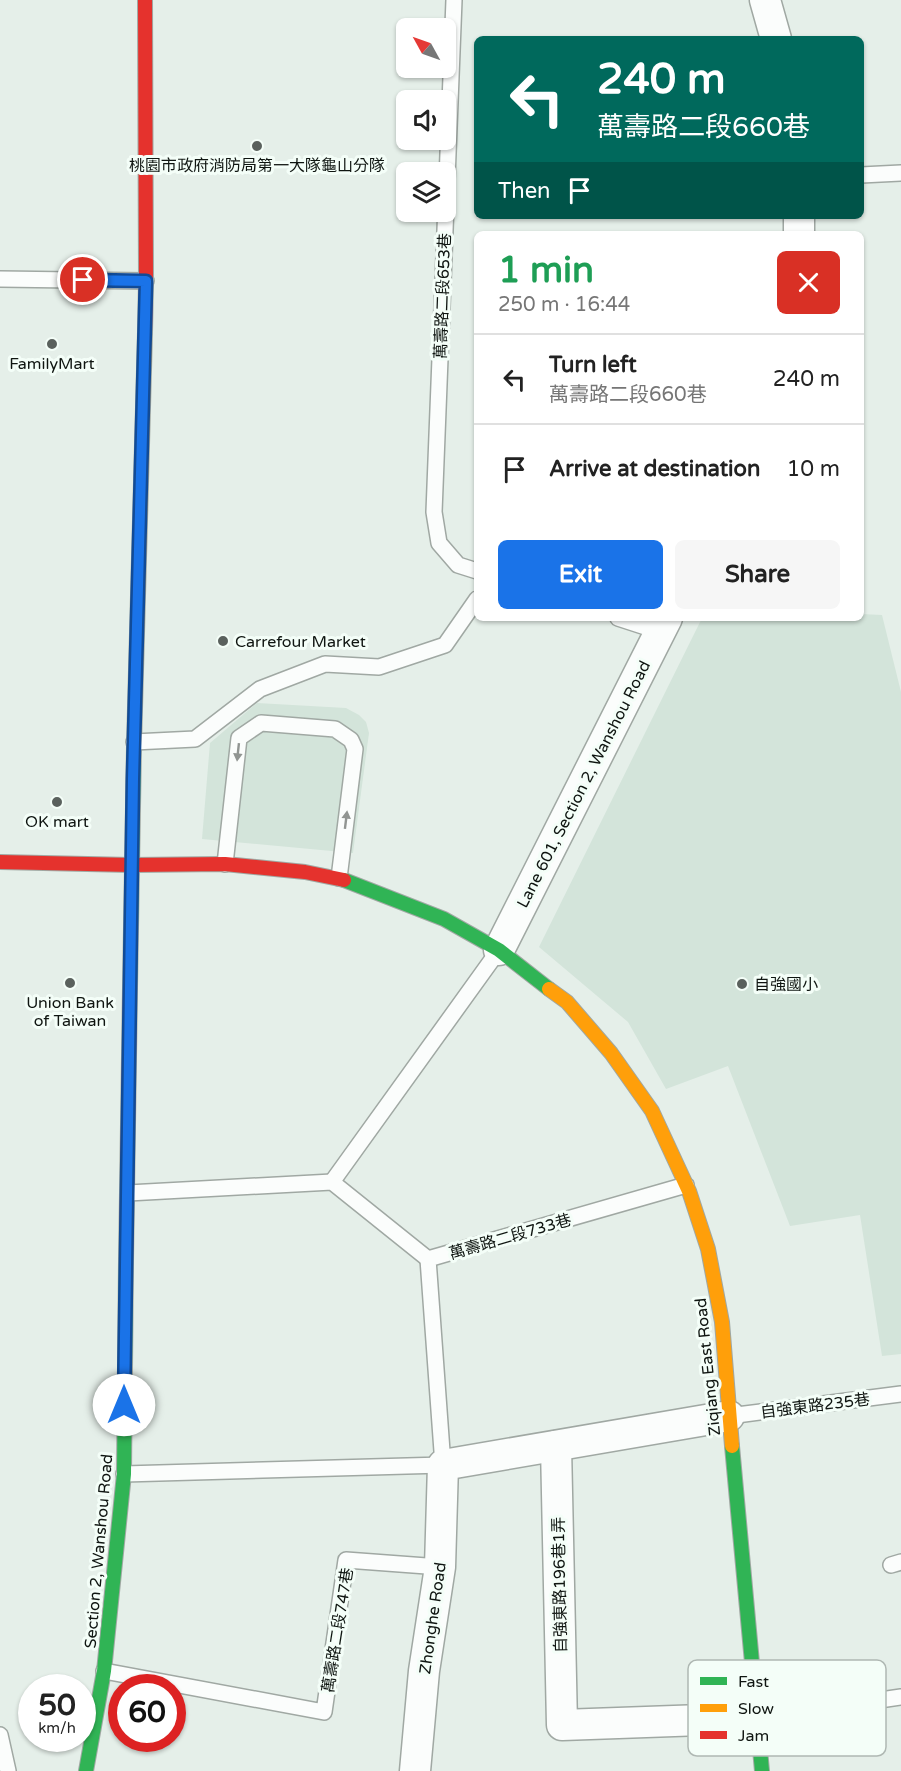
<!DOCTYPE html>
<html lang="en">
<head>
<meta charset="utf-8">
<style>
  :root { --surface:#fff; --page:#f6f6f6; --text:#222; --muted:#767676; --line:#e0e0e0; --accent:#1a73e8 }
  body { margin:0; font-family:"Varela Round","Noto Sans TC",sans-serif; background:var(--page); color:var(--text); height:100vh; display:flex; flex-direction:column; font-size:22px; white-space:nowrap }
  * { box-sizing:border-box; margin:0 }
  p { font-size:20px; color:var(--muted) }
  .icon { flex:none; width:33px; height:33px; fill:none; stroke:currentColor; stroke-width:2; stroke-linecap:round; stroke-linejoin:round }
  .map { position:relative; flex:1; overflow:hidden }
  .drawer { position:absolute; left:474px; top:231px; width:390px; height:390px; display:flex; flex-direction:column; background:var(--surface); border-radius:9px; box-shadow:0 2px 4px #0004 }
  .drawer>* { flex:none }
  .banner { position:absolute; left:474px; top:36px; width:390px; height:183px; border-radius:9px; box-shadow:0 2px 4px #0004; background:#00695c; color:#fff; overflow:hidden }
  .needle { width:39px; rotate:310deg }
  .buttons { position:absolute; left:396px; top:18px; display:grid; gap:12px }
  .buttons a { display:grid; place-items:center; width:60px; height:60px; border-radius:9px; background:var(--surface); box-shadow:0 2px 4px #0004; font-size:30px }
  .speed { position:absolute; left:18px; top:1674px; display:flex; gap:12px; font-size:30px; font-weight:700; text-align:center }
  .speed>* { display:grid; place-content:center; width:78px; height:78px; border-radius:50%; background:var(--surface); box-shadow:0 2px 4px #0004; line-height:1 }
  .speed small { font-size:15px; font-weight:400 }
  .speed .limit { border:9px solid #d22; background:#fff; color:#111 }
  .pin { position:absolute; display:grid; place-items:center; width:51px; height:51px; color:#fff; margin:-26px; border:3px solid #fff; border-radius:50%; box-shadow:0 2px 6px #0007 }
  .me { position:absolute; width:66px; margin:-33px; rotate:0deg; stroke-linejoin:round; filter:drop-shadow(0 0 4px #0008) }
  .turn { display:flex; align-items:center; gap:21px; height:126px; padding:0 24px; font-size:27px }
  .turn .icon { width:78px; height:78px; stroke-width:2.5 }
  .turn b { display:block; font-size:42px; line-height:51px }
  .then { display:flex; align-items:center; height:57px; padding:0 24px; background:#0003; gap:12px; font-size:22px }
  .round { display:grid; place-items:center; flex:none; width:63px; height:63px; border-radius:9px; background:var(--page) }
  .headline { display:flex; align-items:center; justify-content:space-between; height:102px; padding:0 24px }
  h1 { font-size:36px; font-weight:700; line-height:45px; color:#1e9e55 }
  .button { display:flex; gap:12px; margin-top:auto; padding:12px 24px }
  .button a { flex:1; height:69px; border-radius:9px; background:var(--accent); color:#fff; font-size:24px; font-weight:700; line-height:69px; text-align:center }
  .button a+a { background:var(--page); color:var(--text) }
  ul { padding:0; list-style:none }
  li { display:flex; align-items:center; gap:18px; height:90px; padding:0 24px; border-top:2px solid var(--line) }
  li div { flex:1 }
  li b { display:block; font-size:22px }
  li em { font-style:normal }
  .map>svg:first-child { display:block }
  .built { fill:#d3e4da }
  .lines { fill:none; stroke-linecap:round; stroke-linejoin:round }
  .lane-casing { stroke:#a0a8a3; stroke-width:18 }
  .street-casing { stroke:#a0a8a3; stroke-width:33 }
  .fast-casing { stroke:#a0a8a3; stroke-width:16 }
  .slow-casing { stroke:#a0a8a3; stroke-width:16 }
  .jam-casing { stroke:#a0a8a3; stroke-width:16 }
  .lane { stroke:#fbfdfc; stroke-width:15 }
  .street { stroke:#fbfdfc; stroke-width:30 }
  .fast { stroke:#30b455; stroke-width:14 }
  .slow { stroke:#ff9f0a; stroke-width:14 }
  .jam { stroke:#e5322d; stroke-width:14 }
  .oneway { fill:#919592 }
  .route-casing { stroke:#114b97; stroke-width:15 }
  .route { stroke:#1a73e8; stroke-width:10 }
  .poi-dot { fill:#5a615d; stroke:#f4fef8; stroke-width:2 }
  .labels { text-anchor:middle; stroke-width:6; stroke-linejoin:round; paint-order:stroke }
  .poi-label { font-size:16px; fill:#0f1511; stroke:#f4fef8 }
  .street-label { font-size:16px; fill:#0f1511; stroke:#f4fef8 }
  .key { fill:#f4fef8; stroke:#afb8b3; stroke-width:1.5 }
  .key-label { font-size:16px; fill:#0f1511 }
</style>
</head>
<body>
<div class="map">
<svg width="901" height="1771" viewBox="0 0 901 1771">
  <rect width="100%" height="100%" fill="#e5efe9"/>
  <!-- built -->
  <g class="built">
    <path d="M861,614L882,615L901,692V1354L882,1356L860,1215L790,1226L728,1066L666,1089L628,1022L539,947L702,618H861Z"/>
    <path d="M257,703L346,708L359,715L366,722L369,733L353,853L202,839L210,743Z"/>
  </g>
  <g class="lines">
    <!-- lane casing -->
    <g class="lane-casing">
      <g id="lane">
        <path d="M454,0L434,512L439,543L458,565L477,571"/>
        <path d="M861,175L901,173"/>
        <path d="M0,279L146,281"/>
        <path d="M618,618L661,632"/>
        <path d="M134,742L195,739L260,689L325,664L379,667L445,645L477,599"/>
        <path d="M225,864L239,738L261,723L335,729L351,740L355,749L339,878"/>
        <path d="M332,1182L499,950"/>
        <path d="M128,1193L332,1182L428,1259"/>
        <path d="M729,1416L901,1394"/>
        <path d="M124,1474L443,1465L428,1259L686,1185"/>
        <path d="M891,1565L901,1562"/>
        <path d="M104,1671L324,1712L346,1560L440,1567"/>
        <path d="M758,1718L901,1697"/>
        <path d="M0,1735L8,1771"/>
      </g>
    </g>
    <!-- street casing -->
    <g class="street-casing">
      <g id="street">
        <path d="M765,0L776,39"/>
        <path d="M799,234V216"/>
        <path d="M499,950L667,618"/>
        <path d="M556,1446L562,1725L758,1718"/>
        <path d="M415,1771L424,1671L440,1567L443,1465L729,1416"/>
      </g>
    </g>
    <!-- fast casing -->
    <g class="fast-casing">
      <g id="fast">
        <path d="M344,880L444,919L499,950L549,989"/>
        <path d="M130,988L134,746"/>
        <path d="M732,1446L762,1771"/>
        <path d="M86,1771L104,1671L124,1474L126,1261"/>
      </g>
    </g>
    <!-- slow casing -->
    <g class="slow-casing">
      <g id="slow">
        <path d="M134,746L145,332"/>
        <path d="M549,989L567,1002L611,1053L652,1111L689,1191L708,1249L722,1322L732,1446"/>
      </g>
    </g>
    <!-- jam casing -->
    <g class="jam-casing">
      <g id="jam">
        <path d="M145,332L146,281L145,0"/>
        <path d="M0,862L131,865L225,864L305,872L344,880"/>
        <path d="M126,1261L130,988"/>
      </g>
    </g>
    <!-- lane -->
    <use href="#lane" class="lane"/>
    <!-- street -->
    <use href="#street" class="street"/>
    <!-- fast -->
    <use href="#fast" class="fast"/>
    <!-- slow -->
    <use href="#slow" class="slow"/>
    <!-- jam -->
    <use href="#jam" class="jam"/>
  </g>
  <!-- one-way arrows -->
  <defs><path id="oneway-solid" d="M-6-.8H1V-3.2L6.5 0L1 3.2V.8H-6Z" transform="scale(1.5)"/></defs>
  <g class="oneway">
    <use href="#oneway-solid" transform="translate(238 752) rotate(96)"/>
    <use href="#oneway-solid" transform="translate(346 820) rotate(-83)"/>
  </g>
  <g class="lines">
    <!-- route casing -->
    <g class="route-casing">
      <path id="route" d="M83,280L146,281L133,779L124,1405"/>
    </g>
    <!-- route -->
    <use href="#route" class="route"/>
  </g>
  <!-- markers -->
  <g class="poi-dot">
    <circle cx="257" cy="146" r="6"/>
    <circle cx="52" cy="344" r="6"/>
    <circle cx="223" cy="641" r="6"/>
    <circle cx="57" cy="802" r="6"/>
    <circle cx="70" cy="983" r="6"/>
    <circle cx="742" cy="984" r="6"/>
  </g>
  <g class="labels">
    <!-- poi labels -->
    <g class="poi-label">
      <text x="257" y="171">桃園市政府消防局第一大隊龜山分隊</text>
      <text x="52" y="369">FamilyMart</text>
      <text x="235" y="647" text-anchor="start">Carrefour Market</text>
      <text x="57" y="827">OK mart</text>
      <text x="754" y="990" text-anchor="start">自強國小</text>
      <text x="70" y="1008">Union Bank<tspan x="70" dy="18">of Taiwan</tspan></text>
    </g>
    <!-- street labels -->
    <g class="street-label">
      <text transform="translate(442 296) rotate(-88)" y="6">萬壽路二段653巷</text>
      <text transform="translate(583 784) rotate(-63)" y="6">Lane 601, Section 2, Wanshou Road</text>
      <text transform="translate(510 1236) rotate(-16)" y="6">萬壽路二段733巷</text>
      <text transform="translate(707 1367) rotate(-96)" y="6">Ziqiang East Road</text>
      <text transform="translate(815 1405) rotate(-7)" y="6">自強東路235巷</text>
      <text transform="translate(98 1551) rotate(-85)" y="6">Section 2, Wanshou Road</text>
      <text transform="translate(559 1585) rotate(-91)" y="6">自強東路196巷1弄</text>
      <text transform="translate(432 1618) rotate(-82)" y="6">Zhonghe Road</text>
      <text transform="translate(337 1630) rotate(-81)" y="6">萬壽路二段747巷</text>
    </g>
  </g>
  <!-- legend -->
  <rect x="688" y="1660" width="198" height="96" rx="9" class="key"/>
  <rect x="700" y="1677" width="27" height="8" fill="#30b455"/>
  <rect x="700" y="1704" width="27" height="8" fill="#ff9f0a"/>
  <rect x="700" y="1731" width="27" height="8" fill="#e5322d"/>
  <g class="key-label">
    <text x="738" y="1687">Fast</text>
    <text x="738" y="1714">Slow</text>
    <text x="738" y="1741">Jam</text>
  </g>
</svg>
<div class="buttons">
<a><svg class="needle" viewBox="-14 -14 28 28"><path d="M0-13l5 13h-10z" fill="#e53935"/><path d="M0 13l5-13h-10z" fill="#767676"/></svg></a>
<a><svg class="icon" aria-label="sound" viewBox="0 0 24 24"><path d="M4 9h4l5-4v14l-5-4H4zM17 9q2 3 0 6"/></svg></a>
<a><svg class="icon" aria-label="layers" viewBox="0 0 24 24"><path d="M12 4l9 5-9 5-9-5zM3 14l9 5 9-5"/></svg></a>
</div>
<div class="speed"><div>50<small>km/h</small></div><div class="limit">60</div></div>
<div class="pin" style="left:83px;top:280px;background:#d93025"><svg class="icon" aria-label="arrive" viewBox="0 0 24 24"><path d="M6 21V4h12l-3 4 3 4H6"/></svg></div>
<svg class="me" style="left:124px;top:1405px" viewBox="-20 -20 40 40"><circle r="19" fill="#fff"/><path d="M0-13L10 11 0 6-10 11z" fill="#1a73e8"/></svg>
<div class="banner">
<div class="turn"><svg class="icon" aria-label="left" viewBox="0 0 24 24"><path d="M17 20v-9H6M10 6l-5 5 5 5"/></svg><div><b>240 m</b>萬壽路二段660巷</div></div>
<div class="then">Then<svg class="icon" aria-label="arrive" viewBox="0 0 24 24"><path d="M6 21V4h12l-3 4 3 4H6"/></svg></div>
</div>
<section class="drawer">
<div class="headline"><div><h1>1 min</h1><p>250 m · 16:44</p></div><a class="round" style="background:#d93025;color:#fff"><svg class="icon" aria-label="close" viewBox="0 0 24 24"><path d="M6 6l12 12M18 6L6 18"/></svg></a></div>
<ul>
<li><svg class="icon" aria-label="left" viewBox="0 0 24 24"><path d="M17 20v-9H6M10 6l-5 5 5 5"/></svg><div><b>Turn left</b><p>萬壽路二段660巷</p></div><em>240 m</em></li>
<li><svg class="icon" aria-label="arrive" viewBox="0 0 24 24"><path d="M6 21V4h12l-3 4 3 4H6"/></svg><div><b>Arrive at destination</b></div><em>10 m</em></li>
</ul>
<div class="button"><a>Exit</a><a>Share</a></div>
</section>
</div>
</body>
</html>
